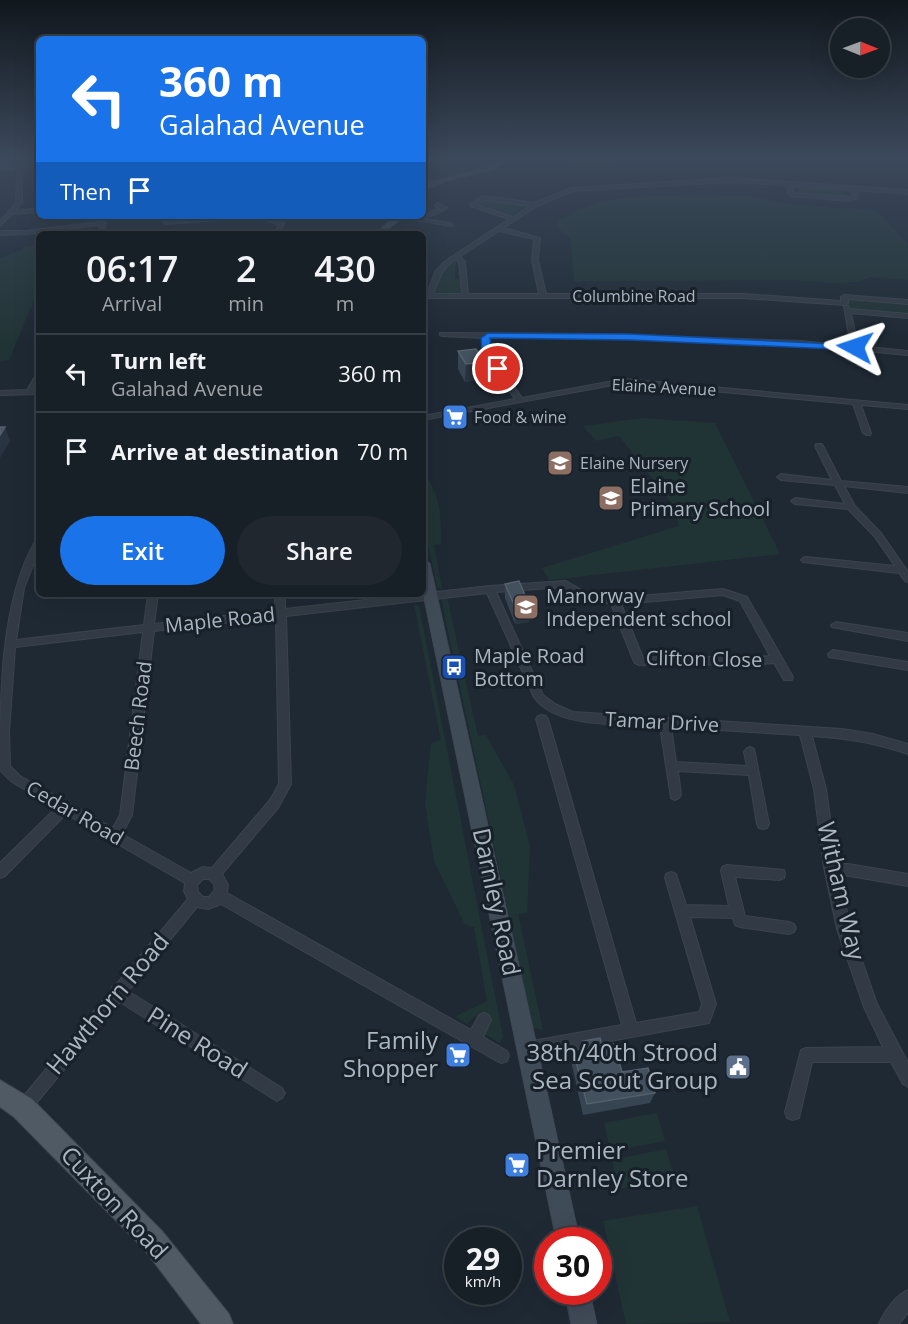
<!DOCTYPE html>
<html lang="en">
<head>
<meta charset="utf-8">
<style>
  :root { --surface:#171f27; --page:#20272f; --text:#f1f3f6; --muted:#9ea2a7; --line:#363d44; --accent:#1a73e8 }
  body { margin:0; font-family:"Open Sans",sans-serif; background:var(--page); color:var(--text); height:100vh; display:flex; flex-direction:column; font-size:22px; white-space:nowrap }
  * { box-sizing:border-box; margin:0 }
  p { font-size:20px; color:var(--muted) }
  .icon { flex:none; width:33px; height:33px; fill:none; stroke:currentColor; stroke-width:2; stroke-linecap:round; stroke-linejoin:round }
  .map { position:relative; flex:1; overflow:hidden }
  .side { position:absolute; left:36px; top:231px; width:390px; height:366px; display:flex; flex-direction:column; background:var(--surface); border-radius:9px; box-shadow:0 6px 24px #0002,0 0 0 2px var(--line) }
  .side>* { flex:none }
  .banner { position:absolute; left:36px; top:36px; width:390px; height:183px; border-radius:9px; box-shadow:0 6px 24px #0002,0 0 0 2px var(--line); background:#1a73e8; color:#fff; overflow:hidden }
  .needle { width:39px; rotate:91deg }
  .controls { position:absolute; left:830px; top:18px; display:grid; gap:12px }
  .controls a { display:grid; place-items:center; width:60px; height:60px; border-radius:50%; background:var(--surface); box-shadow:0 6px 24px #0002,0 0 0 2px var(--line); font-size:30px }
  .speed { position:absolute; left:444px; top:1227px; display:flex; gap:12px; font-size:30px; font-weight:700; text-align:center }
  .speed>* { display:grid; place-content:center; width:78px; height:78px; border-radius:50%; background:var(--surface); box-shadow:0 6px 24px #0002,0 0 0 2px var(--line); line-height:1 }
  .speed small { font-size:15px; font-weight:400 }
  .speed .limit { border:9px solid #d22; background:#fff; color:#111 }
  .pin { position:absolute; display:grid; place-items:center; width:51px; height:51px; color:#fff; margin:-26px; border:3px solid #fff; border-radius:50%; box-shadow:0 2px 6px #0007 }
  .me { position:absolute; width:66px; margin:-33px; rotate:275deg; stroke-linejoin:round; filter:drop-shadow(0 0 4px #0008) }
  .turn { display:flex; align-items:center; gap:21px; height:126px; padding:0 24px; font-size:27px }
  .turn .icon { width:78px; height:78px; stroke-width:2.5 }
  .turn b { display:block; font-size:42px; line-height:51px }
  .then { display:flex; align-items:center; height:57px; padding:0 24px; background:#0003; gap:12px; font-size:22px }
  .eta { display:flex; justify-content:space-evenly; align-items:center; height:102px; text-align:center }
  .eta b { font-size:36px; font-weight:600; line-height:42px }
  .action { display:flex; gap:12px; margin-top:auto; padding:12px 24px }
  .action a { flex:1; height:69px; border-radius:36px; background:var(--accent); color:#fff; font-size:24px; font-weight:600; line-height:69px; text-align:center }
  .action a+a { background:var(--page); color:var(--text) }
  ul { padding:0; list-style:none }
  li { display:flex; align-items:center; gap:18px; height:78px; padding:0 24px; border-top:2px solid var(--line) }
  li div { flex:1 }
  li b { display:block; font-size:22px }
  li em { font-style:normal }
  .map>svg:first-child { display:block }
  .green { fill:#213435 }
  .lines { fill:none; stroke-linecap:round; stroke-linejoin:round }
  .street-casing { stroke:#3b444e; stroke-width:2 }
  .secondary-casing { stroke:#3b444e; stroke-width:1 }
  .primary-casing { stroke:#3b444e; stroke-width:2 }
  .street { fill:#323b45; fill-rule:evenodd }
  .secondary { fill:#404b58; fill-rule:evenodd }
  .primary { fill:#505a65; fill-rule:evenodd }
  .wall { fill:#374451 }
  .shaded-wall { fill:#283440 }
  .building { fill:#43505d; stroke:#54606d; stroke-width:1.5 }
  .route { fill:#1a73e8; stroke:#114b97; stroke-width:1.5 }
  .labels { text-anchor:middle; stroke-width:6; stroke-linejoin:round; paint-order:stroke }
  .far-street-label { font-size:16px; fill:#abb6c2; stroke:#182029 }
  .far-poi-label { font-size:16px; fill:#abb6c2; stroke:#182029; text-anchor:start }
  .poi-label { font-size:20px; fill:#abb6c2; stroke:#182029; text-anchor:start }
  .street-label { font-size:20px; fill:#abb6c2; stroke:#182029 }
  .near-street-label { font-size:24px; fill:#abb6c2; stroke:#182029 }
  .near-poi-label { font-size:24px; fill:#abb6c2; stroke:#182029; text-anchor:end }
</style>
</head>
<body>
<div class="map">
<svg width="908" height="1324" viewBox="0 0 908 1324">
  <rect width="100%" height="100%" fill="#1f2934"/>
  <!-- green -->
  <g class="green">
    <path d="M567,158H679L682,165L570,168Z"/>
    <path d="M792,185L853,190H845L846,196L854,197L796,194L791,193H799L798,187Z"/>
    <path d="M695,195L747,196L800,206L876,210L908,244V280L871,277L857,282L833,283L792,280L574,281L571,239L556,226L557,222C599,193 646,197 695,195Z"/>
    <path d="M485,199L528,205L509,216L475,204Z"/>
    <path d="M39,244V288L9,360L0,361V258L22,250L23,247Z"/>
    <path d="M453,261L460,263L455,266V279H459L461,293H434L441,275Z"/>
    <path d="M845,299L908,303V314L848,309Z"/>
    <path d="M643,418L715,423L780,554L549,580L542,568L679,526L674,506L619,436L596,441L583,426Z"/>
    <path d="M423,473C441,494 441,517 441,544L434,545L442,589L437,587L423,522Z"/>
    <path d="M447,597L478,736L486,735L514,785L530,847L527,913L518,914L543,1030L533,1028L441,598Z"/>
    <path d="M414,604L419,606L503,1037L500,1043L485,1034L482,1029L487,1020L478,1013L467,1024L456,1016L487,1001L474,927L465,925L434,861L425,803L431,743L441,740Z"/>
    <path d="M657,1113L665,1141L611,1151L604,1123Z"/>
    <path d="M666,1149L675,1179L619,1189L612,1160Z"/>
    <path d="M697,1206L730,1322L626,1324L603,1221Z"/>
  </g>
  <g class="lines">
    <!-- street casing -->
    <g class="street-casing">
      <g id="street">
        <path d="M39,165V167L22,168V203L15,211L39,208V212L12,214L0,226V221L16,203L17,169H0V167Z"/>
        <path d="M423,176L437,182L438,183L435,185L423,180Z"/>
        <path d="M731,178L908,190V194L856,190L858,198L849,201L791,196L788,194L787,185L731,182L573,191L537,206L503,228L540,238L538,260L546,294H744L841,301V297L844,295L908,300V304L848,299V303L845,305L744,298H423V294H427L435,272L444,262L509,219L470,206V204L483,196L534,203L572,188ZM792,186L851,190L852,197L793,193ZM484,200L530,206L513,217L476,205ZM499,231L534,239L532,260L539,294H468L465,262L460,256ZM456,259L459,262L462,294H433C439,279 442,268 456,259Z"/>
        <path d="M437,203L448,208L424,219L450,223L453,225L452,226L395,217L402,216L417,218L440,208L435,206Z"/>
        <path d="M101,216H107L104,234H98L100,225L26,234L0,235V231H26L100,222Z"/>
        <path d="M221,216H245L242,218L165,224L161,219L164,217L167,220Z"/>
        <path d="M256,216H264L284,223L280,234H274L279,225Z"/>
        <path d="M844,306H848L850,309L908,314V318L851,313L858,346L908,351V355L801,345L602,338H490L491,353L522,398L624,379L908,405V409L861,405L871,433L870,435H867L863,433L853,404L624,383L423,420V416L515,399L483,353L484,338L442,336L440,335V333L602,334L801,341L851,346Z"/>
        <path d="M36,375H39V383L34,390H39V394L0,395V391L27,390Z"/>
        <path d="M816,444H822L841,481L908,487V493L844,486L855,506L881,533L908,572V582L905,581L899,573L803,562L801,560L803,558L806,557L895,566L875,537L848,509L795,504L791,501L795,498L845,504L835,485L781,480L777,477L781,474L832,480L815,446Z"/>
        <path d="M39,539V550L24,588L16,640L144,625L148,594H158L154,624L275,610V594H285V609L490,586L566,581L585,592L615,598L723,589L747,597L793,677L792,680H784L774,663C736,667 698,663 660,664C652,664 640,668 634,662L611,604L579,597L564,587L496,592L543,695L555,704L573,712L842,729L873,734L908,744V754C874,743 848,738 812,736L826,789L836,862L908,874V886L838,874L851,929L877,1004L908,1063V1087L903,1084L891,1062H812L799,1118L793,1120L787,1118L785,1112L801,1050L806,1048L883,1047L864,1007L837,929L824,867L814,789L800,735L671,727L676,762L747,766L744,752L746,749L750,747L754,749L769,824L767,828L763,829L759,828L757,824L749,775L678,771L681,795L679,798L675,800L671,798L660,726C625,724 555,729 534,697L487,593L286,616L291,784L278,808L222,874L228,885L227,893L471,1030L479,1015L484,1013L489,1015L491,1020L483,1037L507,1051L509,1056L507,1061L502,1063L497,1061L221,904L208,909L197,907L128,991L282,1088L285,1093L282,1098L277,1101L272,1098L120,1002L28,1113L23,1116L18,1113L15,1108L18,1103L110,992L112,987L115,986L188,899L184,891L185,883L66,814L5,876L0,878V863L56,808L12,782L0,770C0,698 0,601 36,540ZM723,595L740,601L770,656C728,660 685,654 643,658L621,604ZM276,617L279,784L270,800L212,868L203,867L191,873L122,834L132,815L154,631ZM143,632L120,815L113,828L20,776L10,766L9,732L15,647ZM203,879H209L214,884L215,890L209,897H203L198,892L197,885Z"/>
        <path d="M836,622L908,633V641L832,627L831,625Z"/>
        <path d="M833,650L908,662V670L829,657L828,654Z"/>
        <path d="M542,715L546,716L548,719L636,1023L699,1012L702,1004L665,878L666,874L671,872L676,874L686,905L729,906L721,871L722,867L727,865L784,870L785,874L784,878L779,880L735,877L745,916L789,922L794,924L796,928L794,932L789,934L740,927L735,925L733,918L690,917L716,1004L709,1023L527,1056L522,1054L520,1049L522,1044L527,1042L622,1025L536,719L538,716Z"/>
        <path d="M908,1290V1313L899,1324H879C884,1312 896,1295 908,1290Z"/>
      </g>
    </g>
    <!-- secondary casing -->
    <g class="secondary-casing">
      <g id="secondary">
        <path d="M506,158H513L492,170L447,181L423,191V186L431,182L487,167Z"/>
        <path d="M395,216H404L384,234H375Z"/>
        <path d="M423,559L430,563L580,1240H556L423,594Z"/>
        <path d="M565,1292H590L597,1324H571Z"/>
      </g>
    </g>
    <!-- primary casing -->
    <g class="primary-casing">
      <path id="primary" d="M0,1080L32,1099L162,1231L229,1314L233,1324H201L144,1249L14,1117L0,1107Z"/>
    </g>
    <!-- street -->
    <use href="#street" class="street"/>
    <!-- secondary -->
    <use href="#secondary" class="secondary"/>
    <!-- primary -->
    <use href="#primary" class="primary"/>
  </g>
  <!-- wall -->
  <g class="wall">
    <path d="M458,351L484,362V379L465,382L458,369Z"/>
    <path d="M505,584L530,607L529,622L515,624L505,598Z"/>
    <path d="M583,1041L602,1045L622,1072L655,1093L650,1103L583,1115L571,1061L573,1050L581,1049Z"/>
  </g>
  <!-- shaded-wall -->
  <g class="shaded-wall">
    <path d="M484,362V379L465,382L466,364Z"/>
    <path d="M5,427L10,441L0,458V435Z"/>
    <path d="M530,607L529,622L515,624L516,609Z"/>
  </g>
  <!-- building -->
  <g class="building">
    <path d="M476,349L484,362L466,364L458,351Z"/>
    <path d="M0,427H5L0,435Z"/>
    <path d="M519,581L530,607L516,609L505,584Z"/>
    <path d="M600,1038L602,1045L614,1044L622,1072L648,1068L655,1093L587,1104L573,1050L585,1048L583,1041Z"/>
  </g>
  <!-- sky -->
  <linearGradient id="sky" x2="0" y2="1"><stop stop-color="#11171d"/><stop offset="0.46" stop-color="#3c495c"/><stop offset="1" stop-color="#3c495c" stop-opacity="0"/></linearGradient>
  <rect width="908" height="343" fill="url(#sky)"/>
  <!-- route -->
  <path class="route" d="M488,333L630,334L855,345L859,347L855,350L630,340L490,338L491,351L503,369L498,372L495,371L482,351L481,338Z"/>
  <!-- icons -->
  <defs>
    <g id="supermarket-square" transform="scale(1.35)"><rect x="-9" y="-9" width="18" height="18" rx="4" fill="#3f7fe0" stroke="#182029"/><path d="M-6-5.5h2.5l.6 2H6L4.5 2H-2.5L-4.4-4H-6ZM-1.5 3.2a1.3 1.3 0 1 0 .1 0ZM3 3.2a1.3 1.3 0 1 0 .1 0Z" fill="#fff"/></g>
    <g id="school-square" transform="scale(1.35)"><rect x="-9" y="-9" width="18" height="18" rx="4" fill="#8d6e63" stroke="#182029"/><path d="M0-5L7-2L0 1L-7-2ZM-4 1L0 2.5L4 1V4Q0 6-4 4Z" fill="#fff"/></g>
    <g id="bus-square" transform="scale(1.35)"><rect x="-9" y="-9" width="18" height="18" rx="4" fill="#1a4fb4" stroke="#182029"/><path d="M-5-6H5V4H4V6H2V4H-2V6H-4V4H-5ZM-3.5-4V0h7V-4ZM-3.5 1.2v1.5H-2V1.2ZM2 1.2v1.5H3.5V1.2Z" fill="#fff"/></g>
    <g id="civic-square" transform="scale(1.35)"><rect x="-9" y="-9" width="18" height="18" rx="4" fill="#5c6f8a" stroke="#182029"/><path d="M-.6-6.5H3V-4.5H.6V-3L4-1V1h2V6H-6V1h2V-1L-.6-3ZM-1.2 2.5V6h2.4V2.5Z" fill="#fff"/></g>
  </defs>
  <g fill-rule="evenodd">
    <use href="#supermarket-square" x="455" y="417"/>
    <use href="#school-square" x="560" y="463"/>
    <use href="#school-square" x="611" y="498"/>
    <use href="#school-square" x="526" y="607"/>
    <use href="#bus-square" x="454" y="667"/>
    <use href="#supermarket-square" x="458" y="1055"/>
    <use href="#civic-square" x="738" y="1067"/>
    <use href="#supermarket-square" x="517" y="1165"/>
  </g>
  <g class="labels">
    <!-- far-street labels -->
    <g class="far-street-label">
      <text x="634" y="302">Columbine Road</text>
      <text transform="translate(664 387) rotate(3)" y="6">Elaine Avenue</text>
    </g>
    <!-- far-poi labels -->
    <g class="far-poi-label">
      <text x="474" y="423">Food &amp; wine</text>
      <text x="580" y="469">Elaine Nursery</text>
    </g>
    <!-- poi labels -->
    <g class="poi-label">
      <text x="630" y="493">Elaine<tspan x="630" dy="23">Primary School</tspan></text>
      <text x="546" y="603">Manorway<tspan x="546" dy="23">Independent school</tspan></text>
      <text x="474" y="663">Maple Road<tspan x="474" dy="23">Bottom</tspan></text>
    </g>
    <!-- street labels -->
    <g class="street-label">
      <text transform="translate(220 620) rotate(-6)" y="7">Maple Road</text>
      <text transform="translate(704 659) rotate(1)" y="7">Clifton Close</text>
      <text transform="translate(138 716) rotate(-83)" y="7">Beech Road</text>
      <text transform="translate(662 722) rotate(3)" y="7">Tamar Drive</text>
      <text transform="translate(75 813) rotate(30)" y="7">Cedar Road</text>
    </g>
    <!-- near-street labels -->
    <g class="near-street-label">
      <text transform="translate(841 891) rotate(77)" y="8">Witham Way</text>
      <text transform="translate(496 902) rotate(78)" y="8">Darnley Road</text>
      <text transform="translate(108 1004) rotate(-50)" y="8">Hawthorn Road</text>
      <text transform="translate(197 1043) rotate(32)" y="8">Pine Road</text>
      <text transform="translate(114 1203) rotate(47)" y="8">Cuxton Road</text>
    </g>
    <!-- near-poi labels -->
    <g class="near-poi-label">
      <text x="438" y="1049">Family<tspan x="438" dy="28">Shopper</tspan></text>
      <text x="718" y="1061">38th/40th Strood<tspan x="718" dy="28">Sea Scout Group</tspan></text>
      <text x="536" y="1159" text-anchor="start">Premier<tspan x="536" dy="28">Darnley Store</tspan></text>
    </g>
  </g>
</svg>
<div class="controls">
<a><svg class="needle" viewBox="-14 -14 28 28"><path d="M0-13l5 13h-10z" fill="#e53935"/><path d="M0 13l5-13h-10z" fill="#9ea2a7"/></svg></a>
</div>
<div class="speed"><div>29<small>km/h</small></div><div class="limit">30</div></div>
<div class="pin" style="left:498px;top:369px;background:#d93025"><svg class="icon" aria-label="arrive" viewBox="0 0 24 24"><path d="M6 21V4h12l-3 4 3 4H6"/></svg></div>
<svg class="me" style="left:855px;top:347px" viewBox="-20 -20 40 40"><path d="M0-17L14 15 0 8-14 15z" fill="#1a73e8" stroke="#fff" stroke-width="4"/></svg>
<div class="banner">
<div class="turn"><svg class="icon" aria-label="left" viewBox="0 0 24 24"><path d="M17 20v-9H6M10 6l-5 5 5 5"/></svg><div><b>360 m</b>Galahad Avenue</div></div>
<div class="then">Then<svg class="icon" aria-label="arrive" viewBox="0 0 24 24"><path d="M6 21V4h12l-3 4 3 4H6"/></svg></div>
</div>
<section class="side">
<div class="eta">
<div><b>06:17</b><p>Arrival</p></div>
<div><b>2</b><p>min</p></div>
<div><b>430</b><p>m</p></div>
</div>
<ul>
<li><svg class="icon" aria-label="left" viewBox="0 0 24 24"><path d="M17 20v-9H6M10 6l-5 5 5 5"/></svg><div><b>Turn left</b><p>Galahad Avenue</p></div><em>360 m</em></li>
<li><svg class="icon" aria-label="arrive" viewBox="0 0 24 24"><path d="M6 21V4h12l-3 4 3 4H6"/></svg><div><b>Arrive at destination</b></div><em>70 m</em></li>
</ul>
<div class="action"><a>Exit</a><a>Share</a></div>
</section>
</div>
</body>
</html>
